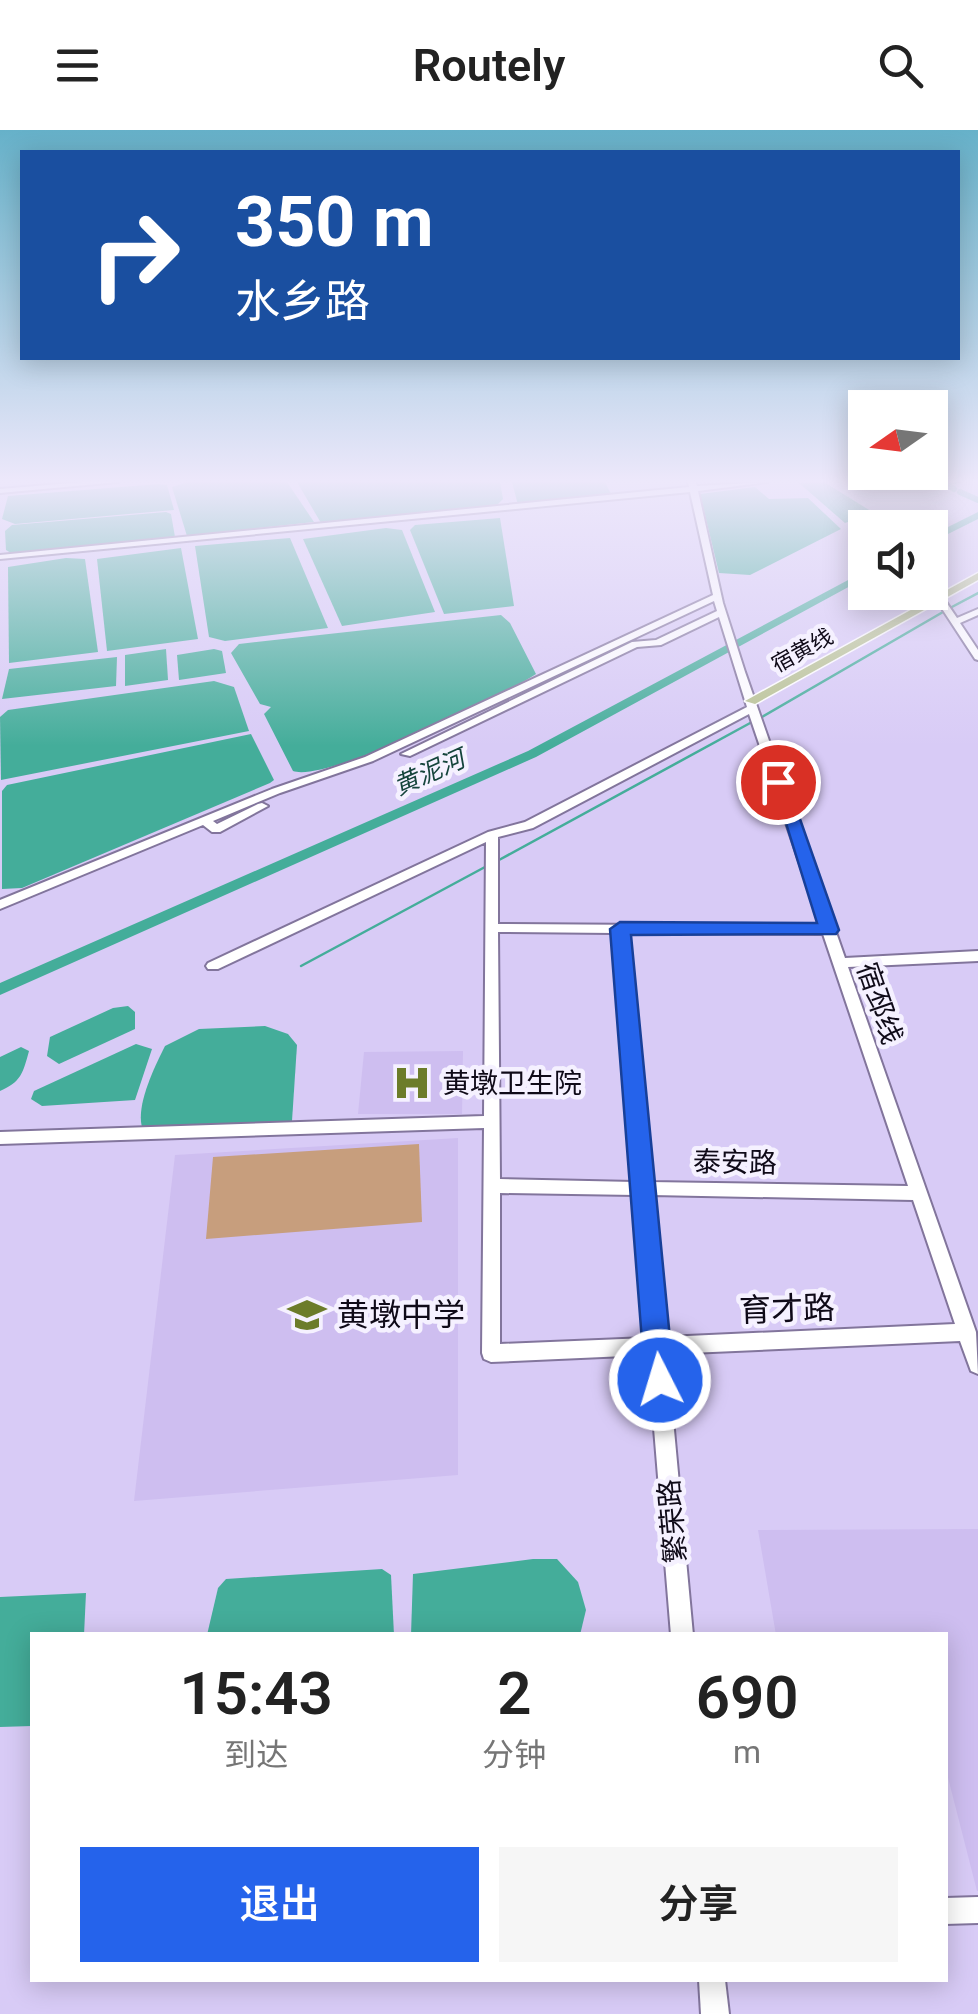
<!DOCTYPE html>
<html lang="zh">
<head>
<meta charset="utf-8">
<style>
  :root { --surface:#fff; --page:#f6f6f6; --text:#222; --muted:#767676; --accent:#2563eb }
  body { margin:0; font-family:Roboto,"Noto Sans SC",sans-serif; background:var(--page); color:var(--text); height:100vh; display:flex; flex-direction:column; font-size:38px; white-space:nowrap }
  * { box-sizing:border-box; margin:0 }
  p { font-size:32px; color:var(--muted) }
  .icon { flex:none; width:55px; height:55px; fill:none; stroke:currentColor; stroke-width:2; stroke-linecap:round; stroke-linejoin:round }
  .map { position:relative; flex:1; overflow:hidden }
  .side { position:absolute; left:30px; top:1502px; width:918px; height:350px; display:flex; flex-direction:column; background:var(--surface); border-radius:0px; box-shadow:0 5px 25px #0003 }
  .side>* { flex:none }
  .banner { position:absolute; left:20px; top:20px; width:940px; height:210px; border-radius:0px; box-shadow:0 5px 25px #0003; background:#1a4fa0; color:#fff; overflow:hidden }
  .needle { width:65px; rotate:256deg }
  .buttons { position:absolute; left:848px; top:260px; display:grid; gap:20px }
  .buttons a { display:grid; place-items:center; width:100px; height:100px; border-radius:0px; background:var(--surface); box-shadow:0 5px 25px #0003; font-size:50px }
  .pin { position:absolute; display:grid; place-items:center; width:85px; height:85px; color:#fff; margin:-42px; border:5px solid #fff; border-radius:50%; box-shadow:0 2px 10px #0007 }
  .me { position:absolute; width:110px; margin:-55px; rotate:355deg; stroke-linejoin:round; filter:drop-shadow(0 0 8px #0008) }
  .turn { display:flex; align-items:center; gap:35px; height:210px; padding:0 50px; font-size:45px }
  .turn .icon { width:130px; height:130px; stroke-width:2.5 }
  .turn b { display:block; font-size:70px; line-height:85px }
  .eta { display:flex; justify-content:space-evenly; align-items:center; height:170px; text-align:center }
  .eta b { font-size:60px; font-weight:600; line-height:70px }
  .cta { display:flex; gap:20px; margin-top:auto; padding:20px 50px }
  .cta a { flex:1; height:115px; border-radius:0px; background:var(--accent); color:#fff; font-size:40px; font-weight:600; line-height:115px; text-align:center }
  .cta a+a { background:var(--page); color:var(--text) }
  header { display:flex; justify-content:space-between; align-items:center; height:130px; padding:0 50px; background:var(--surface); font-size:45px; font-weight:600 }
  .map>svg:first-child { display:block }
  .built { fill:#cebef0 }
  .green { fill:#c79e7d }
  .water { fill:#44ad9a }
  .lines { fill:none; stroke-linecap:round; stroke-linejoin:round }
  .stream { stroke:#44ad9a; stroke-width:2.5 }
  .canal { stroke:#44ad9a; stroke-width:6 }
  .river { fill:#44ad9a; fill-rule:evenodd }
  .minor-casing { stroke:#82759c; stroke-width:4 }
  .major-casing { stroke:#fff; stroke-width:3 }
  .minor { fill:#fff; fill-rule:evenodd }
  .major { fill:#b9c393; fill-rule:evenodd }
  .route { fill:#2563eb; stroke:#184099; stroke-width:2.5 }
  .labels { text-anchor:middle; stroke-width:9; stroke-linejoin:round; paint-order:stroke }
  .far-street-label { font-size:22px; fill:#0f0a18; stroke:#f5f1ff }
  .far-water-label { font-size:25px; font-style:italic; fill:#15443b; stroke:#f5f1ff }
  .street-label { font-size:28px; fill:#0f0a18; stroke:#f5f1ff }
  .poi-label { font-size:28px; fill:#0f0a18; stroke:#f5f1ff; text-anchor:start }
  .near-street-label { font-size:32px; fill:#0f0a18; stroke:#f5f1ff }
  .near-poi-label { font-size:32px; fill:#0f0a18; stroke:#f5f1ff; text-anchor:start }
</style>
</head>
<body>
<header><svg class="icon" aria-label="menu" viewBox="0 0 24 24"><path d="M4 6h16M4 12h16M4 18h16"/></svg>Routely<svg class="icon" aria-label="search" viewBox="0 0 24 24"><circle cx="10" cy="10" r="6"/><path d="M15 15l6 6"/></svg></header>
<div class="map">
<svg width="978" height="1884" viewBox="0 0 978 1884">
  <rect width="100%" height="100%" fill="#d8cbf6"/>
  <!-- built -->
  <g class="built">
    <path d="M463,921L462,984H358L364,922Z"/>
    <path d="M458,1008V1345L134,1371L175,1025Z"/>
    <path d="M978,1399V1761H977L945,1636V1505H776L758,1400Z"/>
  </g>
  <!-- green -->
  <path class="green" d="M419,1014L422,1092L206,1109L213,1027Z"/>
  <!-- water -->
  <g class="water">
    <path d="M187,352H287L314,392L187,406L172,357Z"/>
    <path d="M297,352H500L503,369L494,378L321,393Z"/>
    <path d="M512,352H605L611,364L518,375Z"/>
    <path d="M824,352L874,383L845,393L799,353Z"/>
    <path d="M159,354L167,355L174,380L15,394L2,389L8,366Z"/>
    <path d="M755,357L769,369L808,368L841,399L750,445L719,443L700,364Z"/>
    <path d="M166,382L171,384L175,407L11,423L6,420L5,401L12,395Z"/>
    <path d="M500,388L514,476L444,484L410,400L415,395Z"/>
    <path d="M386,398L402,400L435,482L342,496L303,409Z"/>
    <path d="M290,408L328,498L225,511L209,507L195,416Z"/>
    <path d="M181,418L198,509L107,521L97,429Z"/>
    <path d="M66,428L85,429L98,522L9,533L8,437Z"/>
    <path d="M501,485L510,493L536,544C501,567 326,653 293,641L264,584L271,577L260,574L231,523L239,514Z"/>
    <path d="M166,519L168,550L125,556V525Z"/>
    <path d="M214,519L222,521L226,543L179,550L177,525Z"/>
    <path d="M117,527L116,556L2,569L9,539Z"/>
    <path d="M214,551L234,557L249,601L1,650L0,587L8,580Z"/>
    <path d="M251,604L274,650L270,653L22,758L2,759V661L7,655Z"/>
    <path d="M128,876L135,882V899L59,934L47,926L50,907L113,878Z"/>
    <path d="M265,896L288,904L297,915L292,991L143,1000C134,978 155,936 165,916L199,899Z"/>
    <path d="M136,914L152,919L135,970L42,976L31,969L34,961Z"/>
    <path d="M21,917L29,921C23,943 21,952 0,961V927Z"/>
    <path d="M533,1429H557L578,1452L586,1480L580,1505H411L413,1444Z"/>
    <path d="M382,1439L391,1445L394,1505H207L218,1458L226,1449Z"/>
    <path d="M86,1463L84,1505H32V1596L0,1597V1467Z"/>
  </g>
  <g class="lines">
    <!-- stream -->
    <g class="stream">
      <path d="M946,354L961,352"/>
      <path d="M950,478L978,463"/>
      <path d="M762,587L943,482"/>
      <path d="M499,730L752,592"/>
      <path d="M301,836L485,737"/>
    </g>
    <!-- canal -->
    <g class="canal">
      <path d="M944,352L954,359"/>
      <path d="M960,362L978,370"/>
    </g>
    <!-- river -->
    <g class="river">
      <path d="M978,382V389L930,413V406Z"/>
      <path d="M865,441V448L536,627L0,865V853L528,621Z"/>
    </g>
    <!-- minor casing -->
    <g class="minor-casing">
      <g id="minor">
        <path d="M83,352H118L0,363V359Z"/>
        <path d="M688,352H696L697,356L768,352L698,361L723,473L745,542L845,828L978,821V831L848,837L976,1202L978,1244L971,1241L960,1211L667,1224L693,1505H671L648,1225L491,1232L484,1229L482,1223L484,998L0,1014V1002L484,986L486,712L218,839H208L206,836L208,833L488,702L525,692L747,577L719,487L661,515L637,517L410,626L401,624L632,512L656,510L717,481L714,471L373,631L280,663L213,691L217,694L258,674L262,673L268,676L220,702H212L203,695L0,779V770L272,659L365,627L713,465L690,362L0,429V425L689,357ZM749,584L821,796L498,794V707L533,698ZM498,802L614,803L634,1052L500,1049ZM627,803L823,804L908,1056L650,1052ZM500,1063L635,1065L647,1208L500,1214ZM652,1065L913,1070L955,1194L665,1207Z"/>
        <path d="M939,465L942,466L957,488L978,479V485L960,493L978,520V530L975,529L935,468Z"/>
        <path d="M978,1767V1793L945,1794V1768Z"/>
        <path d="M699,1850H725L729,1884H701Z"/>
      </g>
    </g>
    <!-- major casing -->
    <g class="major-casing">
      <path id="major" d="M978,443V450L755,574L745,571Z"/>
    </g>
    <!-- minor -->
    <use href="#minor" class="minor"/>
    <!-- major -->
    <use href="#major" class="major"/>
  </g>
  <!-- sky -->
  <linearGradient id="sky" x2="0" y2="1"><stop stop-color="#66b1c9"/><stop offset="0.57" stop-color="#ede8fb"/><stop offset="1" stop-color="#ede8fb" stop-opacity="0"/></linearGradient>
  <rect width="978" height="616" fill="url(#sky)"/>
  <!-- route -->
  <path class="route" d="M772,648L787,652L839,800L836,804L631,805L674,1250L670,1260L660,1264L649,1260L645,1250L610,799L620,792L817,793Z"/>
  <!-- icons -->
  <defs>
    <g id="hospital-bare" transform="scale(3)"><path d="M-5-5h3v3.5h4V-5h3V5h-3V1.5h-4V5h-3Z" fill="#6c7c2a" stroke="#f5f1ff" stroke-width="2.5" paint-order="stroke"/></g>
    <g id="school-bare" transform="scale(3)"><path d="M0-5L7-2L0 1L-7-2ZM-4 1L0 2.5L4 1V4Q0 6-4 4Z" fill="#6c7c2a" stroke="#f5f1ff" stroke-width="2.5" paint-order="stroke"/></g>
  </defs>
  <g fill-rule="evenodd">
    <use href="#hospital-bare" x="412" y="953"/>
    <use href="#school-bare" x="307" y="1185"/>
  </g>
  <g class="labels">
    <!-- far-street labels -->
    <g class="far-street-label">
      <text transform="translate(802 520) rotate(-29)" y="8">宿黄线</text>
    </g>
    <!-- far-water labels -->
    <g class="far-water-label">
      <text transform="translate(429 642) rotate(-24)" y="9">黄泥河</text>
    </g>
    <!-- street labels -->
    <g class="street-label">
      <text transform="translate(880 873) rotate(71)" y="10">宿邳线</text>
      <text transform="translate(735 1032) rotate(1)" y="10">泰安路</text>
      <text transform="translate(672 1391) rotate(-95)" y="10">繁荣路</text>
    </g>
    <!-- poi labels -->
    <g class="poi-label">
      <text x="442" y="963">黄墩卫生院</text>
    </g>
    <!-- near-street labels -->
    <g class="near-street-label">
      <text transform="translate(787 1179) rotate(-2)" y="11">育才路</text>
    </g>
    <!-- near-poi labels -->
    <g class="near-poi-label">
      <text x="337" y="1196">黄墩中学</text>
    </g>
  </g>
</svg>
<div class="buttons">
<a><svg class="needle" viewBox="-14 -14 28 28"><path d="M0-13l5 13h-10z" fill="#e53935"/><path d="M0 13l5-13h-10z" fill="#767676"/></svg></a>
<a><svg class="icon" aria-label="sound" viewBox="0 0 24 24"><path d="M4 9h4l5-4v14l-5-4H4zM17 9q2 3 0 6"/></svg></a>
</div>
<div class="pin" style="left:778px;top:652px;background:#d93025"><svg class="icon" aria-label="arrive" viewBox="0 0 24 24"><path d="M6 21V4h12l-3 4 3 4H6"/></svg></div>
<svg class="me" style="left:660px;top:1250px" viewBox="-20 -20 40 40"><circle r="17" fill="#2563eb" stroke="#fff" stroke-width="3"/><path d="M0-11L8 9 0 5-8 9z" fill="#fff"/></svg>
<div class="banner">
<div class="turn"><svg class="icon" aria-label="right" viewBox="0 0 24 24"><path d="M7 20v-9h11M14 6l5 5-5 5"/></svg><div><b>350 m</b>水乡路</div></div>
</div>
<section class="side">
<div class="eta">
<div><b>15:43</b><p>到达</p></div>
<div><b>2</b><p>分钟</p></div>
<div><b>690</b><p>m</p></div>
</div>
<div class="cta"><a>退出</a><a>分享</a></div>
</section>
</div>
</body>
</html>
